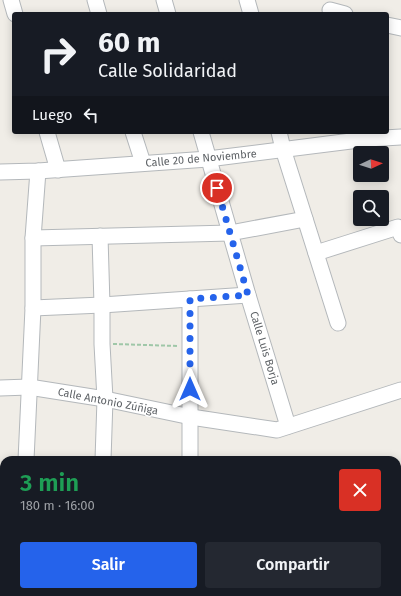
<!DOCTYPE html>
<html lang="es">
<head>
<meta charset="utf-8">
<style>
  :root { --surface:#171b24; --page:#242831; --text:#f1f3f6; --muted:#9ea1a6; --accent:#2563eb }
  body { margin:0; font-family:"Fira Sans",sans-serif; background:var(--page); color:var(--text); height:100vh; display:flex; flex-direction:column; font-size:15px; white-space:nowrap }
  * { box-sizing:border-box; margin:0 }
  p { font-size:13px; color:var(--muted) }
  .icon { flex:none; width:22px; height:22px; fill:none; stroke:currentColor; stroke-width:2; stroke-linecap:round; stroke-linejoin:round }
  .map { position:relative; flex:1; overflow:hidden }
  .details { position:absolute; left:0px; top:456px; width:401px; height:140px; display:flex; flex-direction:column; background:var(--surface); border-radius:12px 12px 0 0; box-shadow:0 2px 10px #0003 }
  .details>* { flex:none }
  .banner { position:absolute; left:12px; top:12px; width:377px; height:122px; border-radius:4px; box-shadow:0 2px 10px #0003; background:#171b24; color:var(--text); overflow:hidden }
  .needle { width:26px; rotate:86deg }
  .buttons { position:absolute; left:353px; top:146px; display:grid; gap:8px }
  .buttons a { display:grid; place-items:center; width:36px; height:36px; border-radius:4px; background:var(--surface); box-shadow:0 2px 10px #0003; font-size:20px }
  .pin { position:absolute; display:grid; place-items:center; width:34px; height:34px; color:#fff; margin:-17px; border:2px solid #fff; border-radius:50%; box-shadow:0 1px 4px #0007 }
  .me { position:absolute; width:44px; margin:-22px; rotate:0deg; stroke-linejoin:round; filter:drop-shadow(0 0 3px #0008) }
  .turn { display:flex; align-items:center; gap:14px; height:84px; padding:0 20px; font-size:18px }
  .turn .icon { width:52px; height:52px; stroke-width:2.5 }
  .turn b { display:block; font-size:28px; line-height:34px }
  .then { display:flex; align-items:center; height:38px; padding:0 20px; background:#0003; gap:8px; font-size:15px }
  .round { display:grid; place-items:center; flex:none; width:42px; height:42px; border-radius:4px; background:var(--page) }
  .overview { display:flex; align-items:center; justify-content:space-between; height:68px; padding:0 20px }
  h1 { font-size:24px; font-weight:600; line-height:30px; color:#1e9e55 }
  .primary-button { display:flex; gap:8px; margin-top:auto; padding:8px 20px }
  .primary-button a { flex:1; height:46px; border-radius:4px; background:var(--accent); color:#fff; font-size:16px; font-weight:600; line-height:46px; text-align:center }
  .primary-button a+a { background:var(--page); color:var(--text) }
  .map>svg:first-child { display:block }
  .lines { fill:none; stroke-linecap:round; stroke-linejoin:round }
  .minor-casing { stroke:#b4b8bb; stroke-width:17 }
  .path { stroke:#9fc7a8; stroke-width:2; stroke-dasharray:4 2; stroke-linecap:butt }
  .minor { stroke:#fff; stroke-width:15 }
  .route { stroke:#2563eb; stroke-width:7; stroke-dasharray:0 12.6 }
  .labels { text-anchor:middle; stroke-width:3; stroke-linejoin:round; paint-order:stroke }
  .street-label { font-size:11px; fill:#5f6367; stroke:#fff }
</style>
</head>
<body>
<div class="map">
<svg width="401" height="596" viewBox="0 0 401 596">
  <rect width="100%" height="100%" fill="#f0ede7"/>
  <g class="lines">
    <!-- minor casing -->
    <g class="minor-casing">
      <g id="minor">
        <path d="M11,0L15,14"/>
        <path d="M95,0L99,14"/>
        <path d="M164,0L168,14"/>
        <path d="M247,0L251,14"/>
        <path d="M330,10L345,14"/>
        <path d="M387,25L401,28"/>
        <path d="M47,132L58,170"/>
        <path d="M133,132L143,163"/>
        <path d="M201,132L248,295L288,426"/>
        <path d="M279,132L283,149L338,323"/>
        <path d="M0,172L38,171L208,159L367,139L401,137"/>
        <path d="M100,236L102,305V344L105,399L103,460"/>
        <path d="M33,238L230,233L305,219"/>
        <path d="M316,253L398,227L401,235"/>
        <path d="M33,308L102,305L248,295"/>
        <path d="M0,388L29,387L105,399L191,417L277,430L401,390"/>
        <path d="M26,460L33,308V238L38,171"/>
        <path d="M190,460V299"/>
        <path d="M397,484L401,483"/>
        <path d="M311,592V596"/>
        <path d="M382,592V596"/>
        <path d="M20,596V592"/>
        <path d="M98,596V592"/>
        <path d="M187,596V592"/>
        <path d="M250,596L251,592"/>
      </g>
    </g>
    <!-- path -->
    <path class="path" d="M113,344L179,346"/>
    <!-- minor -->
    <use href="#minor" class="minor"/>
  </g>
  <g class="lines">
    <!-- route -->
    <path class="route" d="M190,389V299L248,295L217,188"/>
  </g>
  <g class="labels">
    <!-- street labels -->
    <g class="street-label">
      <text transform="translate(201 158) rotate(-5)" y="4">Calle 20 de Noviembre</text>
      <text transform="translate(265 348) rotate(73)" y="4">Calle Luis Borja</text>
      <text transform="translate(108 401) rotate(11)" y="4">Calle Antonio Zúñiga</text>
    </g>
  </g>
</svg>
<div class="buttons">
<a><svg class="needle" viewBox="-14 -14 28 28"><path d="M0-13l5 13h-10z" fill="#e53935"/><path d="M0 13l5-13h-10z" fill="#9ea1a6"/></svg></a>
<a><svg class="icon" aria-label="search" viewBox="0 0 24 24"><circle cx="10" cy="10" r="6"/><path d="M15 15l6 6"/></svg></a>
</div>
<div class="pin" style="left:217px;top:188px;background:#d93025"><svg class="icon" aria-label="arrive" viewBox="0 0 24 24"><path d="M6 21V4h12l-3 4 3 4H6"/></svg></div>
<svg class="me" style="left:190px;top:389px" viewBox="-20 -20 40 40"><path d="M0-17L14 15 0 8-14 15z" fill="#2563eb" stroke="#fff" stroke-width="4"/></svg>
<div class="banner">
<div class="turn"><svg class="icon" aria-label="right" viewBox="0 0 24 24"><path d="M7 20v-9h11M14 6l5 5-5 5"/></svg><div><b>60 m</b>Calle Solidaridad</div></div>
<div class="then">Luego<svg class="icon" aria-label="left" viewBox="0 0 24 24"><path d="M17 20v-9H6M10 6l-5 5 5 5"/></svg></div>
</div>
<section class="details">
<div class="overview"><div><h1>3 min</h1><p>180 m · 16:00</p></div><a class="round" style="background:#d93025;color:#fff"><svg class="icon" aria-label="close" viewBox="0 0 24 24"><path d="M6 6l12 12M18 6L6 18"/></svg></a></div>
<div class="primary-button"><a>Salir</a><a>Compartir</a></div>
</section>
</div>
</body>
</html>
